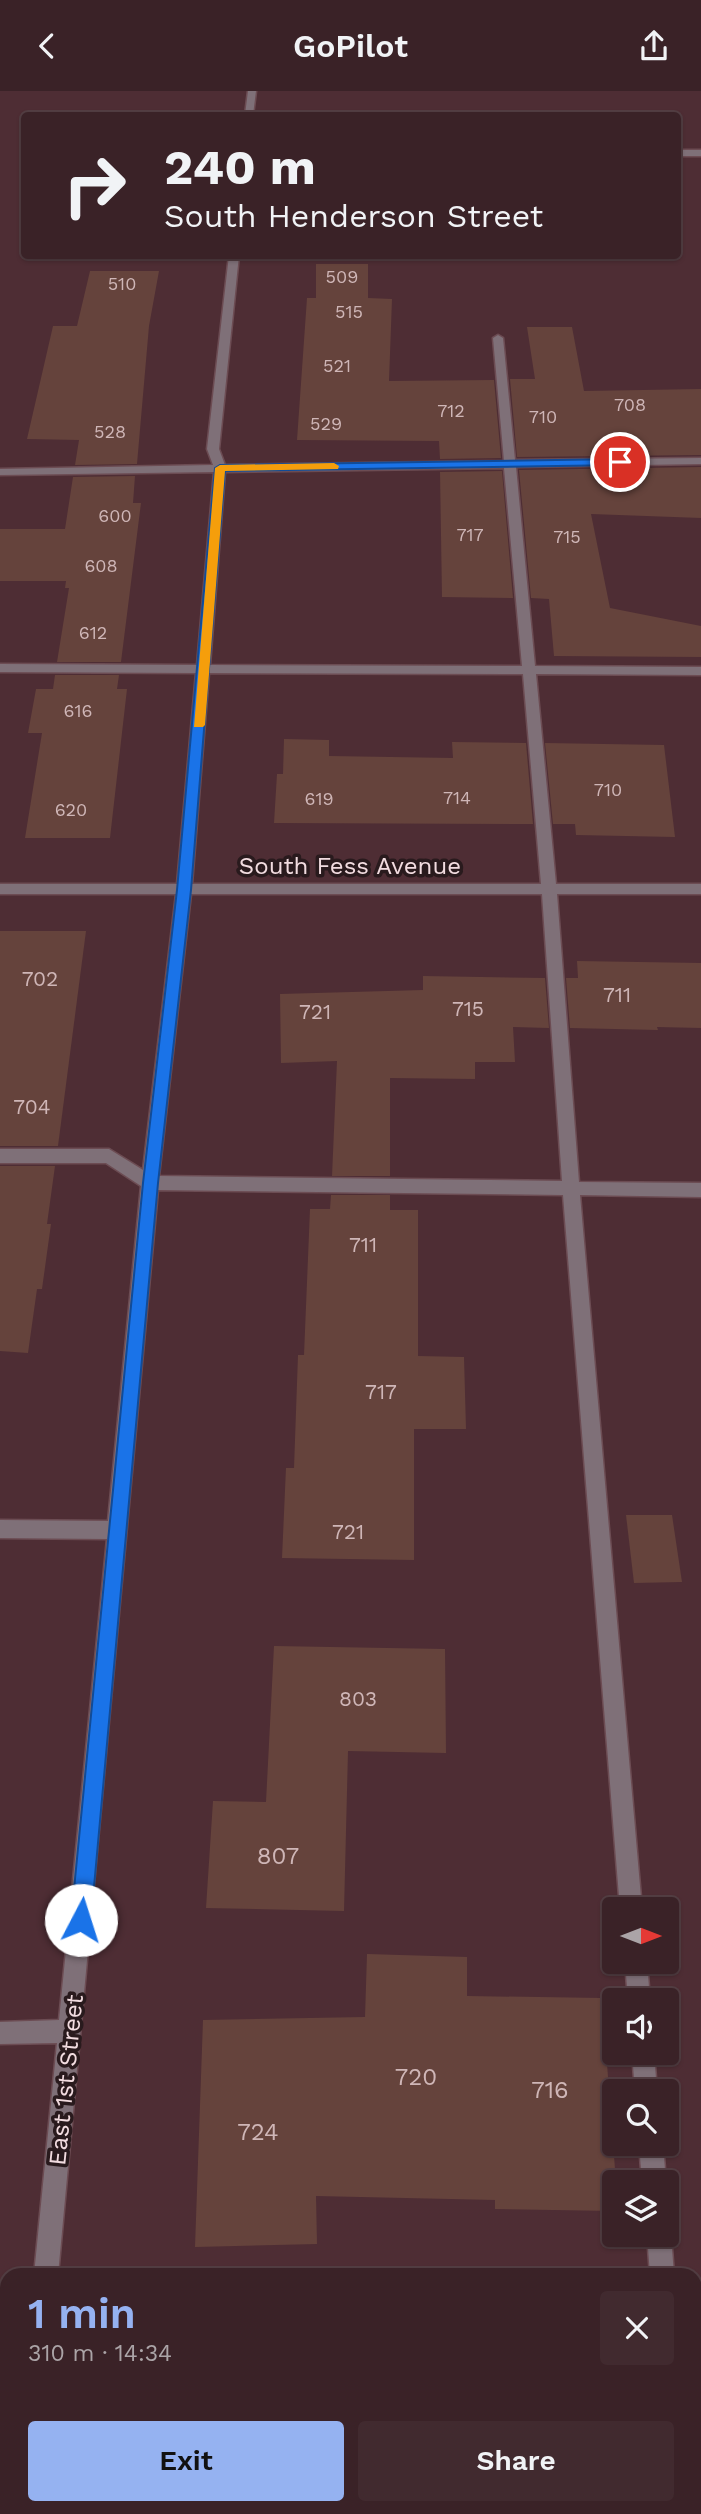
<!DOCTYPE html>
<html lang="en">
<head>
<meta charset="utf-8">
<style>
  :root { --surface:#3a2227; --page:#412a2f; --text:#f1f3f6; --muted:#aba4a7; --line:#543f44; --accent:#95b2f1 }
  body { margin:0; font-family:"Work Sans",sans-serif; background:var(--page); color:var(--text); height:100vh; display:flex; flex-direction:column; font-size:26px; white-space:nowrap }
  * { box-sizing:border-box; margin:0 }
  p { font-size:23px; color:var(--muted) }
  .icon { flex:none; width:38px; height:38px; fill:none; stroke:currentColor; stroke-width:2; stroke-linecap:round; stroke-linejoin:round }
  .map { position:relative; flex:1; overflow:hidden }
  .details { position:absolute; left:0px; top:2177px; width:702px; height:247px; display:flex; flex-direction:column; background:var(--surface); border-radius:21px 21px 0 0; box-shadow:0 2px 5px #0004,0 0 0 2px var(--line) }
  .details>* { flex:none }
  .guide { position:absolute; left:21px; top:21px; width:660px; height:147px; border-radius:7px; box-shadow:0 2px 5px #0004,0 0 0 2px var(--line); background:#3a2227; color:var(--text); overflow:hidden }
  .needle { width:46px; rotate:90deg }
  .controls { position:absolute; left:602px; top:1806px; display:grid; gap:14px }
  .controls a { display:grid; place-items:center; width:77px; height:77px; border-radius:7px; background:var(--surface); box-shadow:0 2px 5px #0004,0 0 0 2px var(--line); font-size:35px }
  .pin { position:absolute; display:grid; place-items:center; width:60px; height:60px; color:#fff; margin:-30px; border:4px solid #fff; border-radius:50%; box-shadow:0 2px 7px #0007 }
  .me { position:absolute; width:77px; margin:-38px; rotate:5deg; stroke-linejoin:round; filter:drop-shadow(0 0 5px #0008) }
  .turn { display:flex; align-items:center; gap:24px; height:147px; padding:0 28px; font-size:32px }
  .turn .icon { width:91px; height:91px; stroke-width:2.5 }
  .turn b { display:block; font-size:49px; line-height:60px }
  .round { display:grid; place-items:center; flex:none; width:74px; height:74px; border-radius:7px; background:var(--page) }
  .head { display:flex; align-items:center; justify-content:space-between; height:119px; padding:0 28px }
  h1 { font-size:42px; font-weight:600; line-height:52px; color:var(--accent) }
  .action { display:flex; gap:14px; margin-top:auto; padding:14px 28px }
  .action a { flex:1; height:80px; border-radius:7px; background:var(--accent); color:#111; font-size:28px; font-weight:600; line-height:80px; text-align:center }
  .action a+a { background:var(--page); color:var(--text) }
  header { display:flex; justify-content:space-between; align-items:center; height:91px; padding:0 28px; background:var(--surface); font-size:32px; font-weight:600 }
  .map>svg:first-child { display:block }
  .building { fill:#65433c }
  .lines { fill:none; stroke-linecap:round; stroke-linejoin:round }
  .minor-casing { stroke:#6c4c53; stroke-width:3 }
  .minor { fill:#7f7078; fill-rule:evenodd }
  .route { fill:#1a73e8; stroke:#114b97; stroke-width:2 }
  .slow { fill:#f59e0b }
  .labels { text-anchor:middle; stroke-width:7; stroke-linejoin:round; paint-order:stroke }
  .far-number-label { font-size:18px; fill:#cfb6b7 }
  .number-label { font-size:21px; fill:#cfb6b7 }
  .street-label { font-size:24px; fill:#f2dce0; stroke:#291a1d }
  .near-number-label { font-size:24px; fill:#cfb6b7 }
</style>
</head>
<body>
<header><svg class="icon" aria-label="back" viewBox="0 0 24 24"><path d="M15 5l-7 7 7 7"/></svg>GoPilot<svg class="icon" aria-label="share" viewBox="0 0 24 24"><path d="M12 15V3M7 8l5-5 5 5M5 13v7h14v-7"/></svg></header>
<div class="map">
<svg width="701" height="2423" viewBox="0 0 701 2423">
  <rect width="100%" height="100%" fill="#4e2d34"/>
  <!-- building -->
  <g class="building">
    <path d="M316,173H368V207L392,208L389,290L494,289L501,367L440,368L439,350L297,349L307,207H316Z"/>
    <path d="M90,180H159L149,235L137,373L75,374L79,349L27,348L53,235H77Z"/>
    <path d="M527,236H572L584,300L701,298V364L517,366L510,288H535Z"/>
    <path d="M701,376V427L591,423L610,517L701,535V566L554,565L549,508L531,507L519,379Z"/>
    <path d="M502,380L513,507L442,506L440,381Z"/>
    <path d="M135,385L133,412H141L121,571H57L69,497H65L66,490H0V438H65L73,386Z"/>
    <path d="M55,584H119L117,598H127L110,747H25L42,642H28L36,598H53Z"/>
    <path d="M284,648L329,649V665L453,667L452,651L526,652L533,733L274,732L277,683H283Z"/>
    <path d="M545,652L664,654L675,746L576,744L575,733H553Z"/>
    <path d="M0,840H86L58,1055H0Z"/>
    <path d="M577,870L701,872V937L657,936L658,939L570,937L566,887H578Z"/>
    <path d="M423,885L545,887L549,937L513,936L515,971H475V988L390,987V1085H332L337,970L281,972L280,903L423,899Z"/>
    <path d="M0,1075H55L47,1133H51L42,1198H37L28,1262L0,1260Z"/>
    <path d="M331,1104H390V1119H418V1265L464,1266L466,1338H414V1469L282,1467L286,1377H294L298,1264H304L310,1118H330Z"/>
    <path d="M626,1424H672L682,1491L634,1492Z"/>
    <path d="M274,1555L445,1558L446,1662L348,1660L344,1820L206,1817L213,1710L266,1711Z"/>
    <path d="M367,1863L467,1866V1905L602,1907L616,2091L614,2120L495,2118V2109L316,2105L317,2153L195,2156L203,1929L365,1926Z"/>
  </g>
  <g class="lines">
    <!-- minor casing -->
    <g class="minor-casing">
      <g id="minor">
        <path d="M248,0H256L253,24H245Z"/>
        <rect x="677" y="59" width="24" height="6"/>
        <path d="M229,164H239L219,358L225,374L504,370L493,247L498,244L503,247L515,369L701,367V373L516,376L535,575L701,576V584L536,583L556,793H701V803H557L579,1091L701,1092V1106L580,1104L642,1818H620L563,1104L158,1099L58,2184H34L57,1952L0,1953V1931L59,1929L107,1448L0,1447V1429L108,1430L141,1095L106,1072H0V1058H109L143,1079L176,803H0V793H177L196,582L0,581V573L197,574L214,381L0,384V378L213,374L207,358ZM504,377L522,575L210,574L225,381ZM209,582L523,583L541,793H192ZM191,803H542L562,1090L159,1085Z"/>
        <path d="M625,1871H647L650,1909H628Z"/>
        <path d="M632,1962H654L657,2000H635Z"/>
        <path d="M639,2053H663L666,2091H642Z"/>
        <path d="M667,2135L671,2144L674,2184H650L647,2144H667Z"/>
        <rect x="695" y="2287" width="6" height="26"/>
        <rect x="10" y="2417" width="26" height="6"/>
        <path d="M668,2417H694L695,2423H669Z"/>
      </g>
    </g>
    <!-- minor -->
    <use href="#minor" class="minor"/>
  </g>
  <!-- route -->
  <path class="route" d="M620,368L625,371L623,374L225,380L191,799L158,1092L91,1829L88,1836L81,1839L74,1836L71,1829L143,1092L177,799L215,377L220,374Z"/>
  <!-- slow -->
  <path class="slow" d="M334,372L339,375L338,378L225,380L205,634L203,636H194L215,377L220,374Z"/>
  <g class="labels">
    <!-- far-number labels -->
    <g class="far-number-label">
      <text x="342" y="192">509</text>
      <text x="122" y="199">510</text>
      <text x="349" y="227">515</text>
      <text x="337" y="281">521</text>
      <text x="630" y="320">708</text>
      <text x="451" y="326">712</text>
      <text x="543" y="332">710</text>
      <text x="326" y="339">529</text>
      <text x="110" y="347">528</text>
      <text x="115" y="431">600</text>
      <text x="470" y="450">717</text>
      <text x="567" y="452">715</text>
      <text x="101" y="481">608</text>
      <text x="93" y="548">612</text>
      <text x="78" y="626">616</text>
      <text x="608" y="705">710</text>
      <text x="457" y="713">714</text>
      <text x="319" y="714">619</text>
      <text x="71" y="725">620</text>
    </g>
    <!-- number labels -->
    <g class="number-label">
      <text x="40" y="895">702</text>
      <text x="617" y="911">711</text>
      <text x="468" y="925">715</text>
      <text x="315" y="928">721</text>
      <text x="32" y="1023">704</text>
      <text x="363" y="1161">711</text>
      <text x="381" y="1308">717</text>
      <text x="348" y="1448">721</text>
      <text x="358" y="1615">803</text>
    </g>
    <!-- street labels -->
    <g class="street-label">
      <text x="350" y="783">South Fess Avenue</text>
      <text transform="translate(66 1989) rotate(-84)" y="8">East 1st Street</text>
    </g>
    <!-- near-number labels -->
    <g class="near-number-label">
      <text x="278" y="1773">807</text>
      <text x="416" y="1994">720</text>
      <text x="550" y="2007">716</text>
      <text x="258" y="2049">724</text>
    </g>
  </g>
</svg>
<div class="controls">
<a><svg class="needle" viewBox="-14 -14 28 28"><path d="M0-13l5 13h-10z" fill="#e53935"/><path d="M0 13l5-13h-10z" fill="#aba4a7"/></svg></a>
<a><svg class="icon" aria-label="sound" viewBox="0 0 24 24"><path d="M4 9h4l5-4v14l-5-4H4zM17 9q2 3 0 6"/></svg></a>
<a><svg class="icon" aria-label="search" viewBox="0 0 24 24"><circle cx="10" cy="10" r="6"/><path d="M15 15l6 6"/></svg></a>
<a><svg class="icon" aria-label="layers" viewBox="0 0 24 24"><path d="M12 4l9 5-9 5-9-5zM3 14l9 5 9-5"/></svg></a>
</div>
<div class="pin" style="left:620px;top:371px;background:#d93025"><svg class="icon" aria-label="arrive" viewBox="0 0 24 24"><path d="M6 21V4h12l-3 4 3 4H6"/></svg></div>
<svg class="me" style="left:81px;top:1829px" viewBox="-20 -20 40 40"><circle r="19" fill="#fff"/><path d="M0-13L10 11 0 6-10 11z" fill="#1a73e8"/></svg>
<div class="guide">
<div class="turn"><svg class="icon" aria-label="right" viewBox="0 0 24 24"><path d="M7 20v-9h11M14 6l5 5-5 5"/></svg><div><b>240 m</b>South Henderson Street</div></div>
</div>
<section class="details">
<div class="head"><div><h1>1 min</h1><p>310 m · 14:34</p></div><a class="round"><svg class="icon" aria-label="close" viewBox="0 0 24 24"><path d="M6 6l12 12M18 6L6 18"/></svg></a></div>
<div class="action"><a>Exit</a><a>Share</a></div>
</section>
</div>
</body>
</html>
